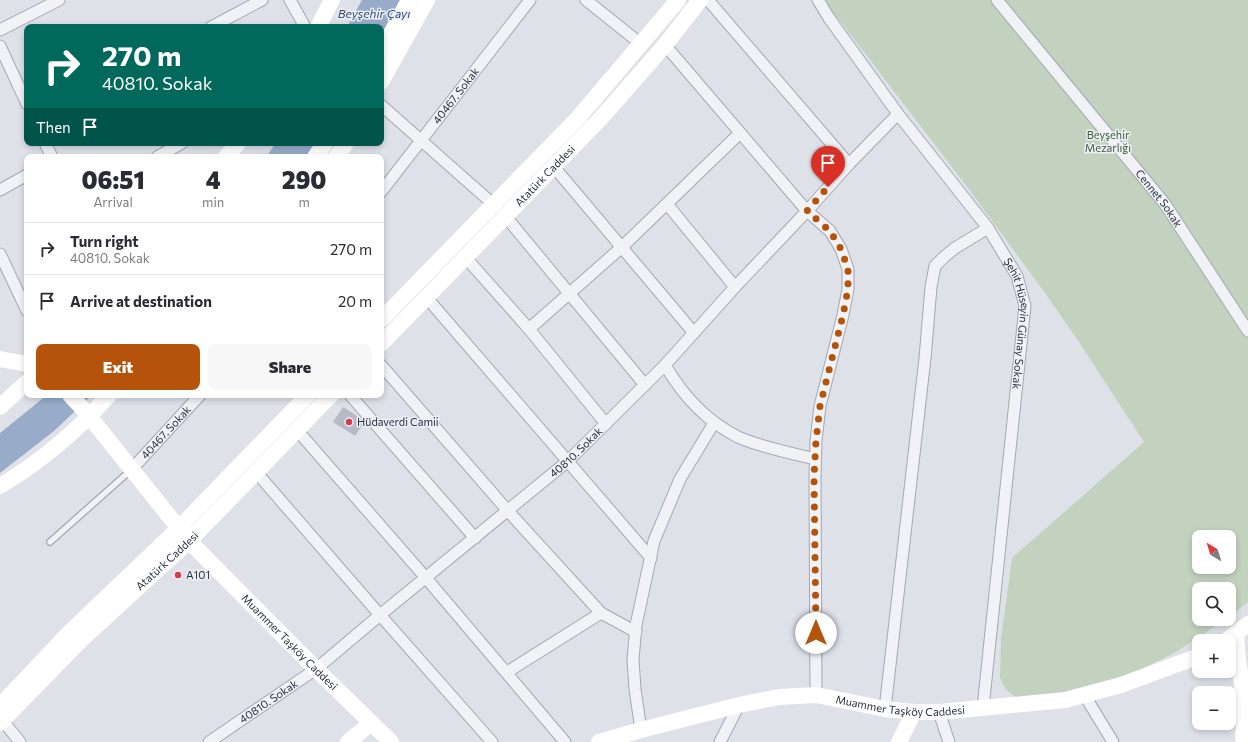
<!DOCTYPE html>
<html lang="en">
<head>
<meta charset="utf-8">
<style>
  :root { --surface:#fff; --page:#f7f7f7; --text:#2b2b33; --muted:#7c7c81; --line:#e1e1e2; --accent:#b45309 }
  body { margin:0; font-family:Commissioner,sans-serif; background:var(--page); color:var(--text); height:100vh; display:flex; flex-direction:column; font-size:15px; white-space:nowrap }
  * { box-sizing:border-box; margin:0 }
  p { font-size:13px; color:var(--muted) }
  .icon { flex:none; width:22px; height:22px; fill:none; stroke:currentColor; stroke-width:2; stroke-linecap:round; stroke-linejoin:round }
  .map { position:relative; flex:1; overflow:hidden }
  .panel { position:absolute; left:24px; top:154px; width:360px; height:244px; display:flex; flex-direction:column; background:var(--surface); border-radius:8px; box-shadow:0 2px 6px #0003 }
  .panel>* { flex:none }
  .guide { position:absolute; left:24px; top:24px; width:360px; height:122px; border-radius:8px; box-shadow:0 2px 6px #0003; background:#00695c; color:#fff; overflow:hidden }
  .needle { width:26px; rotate:322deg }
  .fabs { position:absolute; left:1192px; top:530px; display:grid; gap:8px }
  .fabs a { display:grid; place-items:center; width:44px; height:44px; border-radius:8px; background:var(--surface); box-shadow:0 2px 6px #0003; font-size:20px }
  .pin { position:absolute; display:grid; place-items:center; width:34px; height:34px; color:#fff; margin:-41px -17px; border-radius:50% 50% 50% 0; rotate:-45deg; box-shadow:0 0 4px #0007 }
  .pin .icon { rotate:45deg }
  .me { position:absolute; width:44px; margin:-22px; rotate:0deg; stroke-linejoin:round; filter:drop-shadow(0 0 3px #0008) }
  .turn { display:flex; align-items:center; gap:14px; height:84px; padding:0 12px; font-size:18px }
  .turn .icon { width:52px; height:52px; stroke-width:2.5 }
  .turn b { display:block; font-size:28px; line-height:34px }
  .then { display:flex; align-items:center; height:38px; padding:0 12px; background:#0003; gap:8px; font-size:15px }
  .eta { display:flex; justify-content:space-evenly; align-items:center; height:68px; text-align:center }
  .eta b { font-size:24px; font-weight:800; line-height:28px }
  .cta { display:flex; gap:8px; margin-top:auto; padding:8px 12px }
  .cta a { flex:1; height:46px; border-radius:8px; background:var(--accent); color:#fff; font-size:16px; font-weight:800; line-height:46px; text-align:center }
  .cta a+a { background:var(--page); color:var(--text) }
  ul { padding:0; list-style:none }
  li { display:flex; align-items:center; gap:12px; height:52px; padding:0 12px; border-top:1px solid var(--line) }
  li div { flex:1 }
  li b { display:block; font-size:15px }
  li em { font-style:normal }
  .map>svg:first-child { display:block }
  .green { fill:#c3d2bf; fill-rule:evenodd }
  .water { fill:#98acc9 }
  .building { fill:#b5bac5 }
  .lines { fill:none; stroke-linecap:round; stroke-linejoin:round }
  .lane-casing { stroke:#a3a8b2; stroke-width:8 }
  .street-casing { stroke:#a3a8b2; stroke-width:13 }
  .lane { stroke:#f1f2f6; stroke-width:5.5 }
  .street { stroke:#f1f2f6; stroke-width:11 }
  .secondary { stroke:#fff; stroke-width:16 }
  .route { stroke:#b45309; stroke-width:7; stroke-dasharray:0 12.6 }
  .poi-dot { fill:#d13f4b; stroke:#eef0f6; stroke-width:1.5 }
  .labels { text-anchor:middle; stroke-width:3; stroke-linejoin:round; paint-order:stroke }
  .street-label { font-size:11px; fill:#272e3f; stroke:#eef0f6 }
  .park-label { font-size:11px; fill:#395b34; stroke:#eef0f6 }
  .poi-label { font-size:11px; fill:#272e3f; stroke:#eef0f6; text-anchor:start }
  .water-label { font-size:12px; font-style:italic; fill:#304a74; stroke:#eef0f6 }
</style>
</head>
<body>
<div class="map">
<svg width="1248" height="742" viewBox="0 0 1248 742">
  <rect width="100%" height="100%" fill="#dee1e8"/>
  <!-- green -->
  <path class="green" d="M821,0H1248V602L1229,617V589H1199V619H1226L1176,652L1130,675L1086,690L1019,698C1009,694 1004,688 1000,678L1001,639L1012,558L1144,442L1079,342L1045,293L971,192L841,22ZM1199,537H1229V567H1199Z"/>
  <!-- water -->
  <g class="water">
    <path d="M362,0H401L381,37V27H347Z"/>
    <path d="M276,143H317L307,157H266Z"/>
    <path d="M47,395H92L54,431L0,473V433Z"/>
  </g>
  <!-- building -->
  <path class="building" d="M343,407L365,421L355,436L333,422Z"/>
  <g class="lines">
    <!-- lane casing -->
    <g class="lane-casing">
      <path id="lane" d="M50,542L131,470"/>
    </g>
    <!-- street casing -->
    <g class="street-casing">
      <g id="street">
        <path d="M290,0L305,27"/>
        <path d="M586,0L641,44"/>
        <path d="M708,0L849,164"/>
        <path id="s1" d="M818,0L829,18L898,114L988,228L1017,276L1025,306L983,708"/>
        <path id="s2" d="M997,0L1165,204L1248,331"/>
        <path d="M211,27L262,0"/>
        <path d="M0,30L59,0"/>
        <path d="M665,45L807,211L830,231L841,249L848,269V289L843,315L820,406L816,441L815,477L816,695"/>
        <path d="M0,46L27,104"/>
        <path d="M381,105L493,204"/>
        <path d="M45,143L52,157"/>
        <path d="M157,157L182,143"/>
        <path d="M554,167L694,333"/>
        <path d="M0,190L27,175"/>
        <path id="s3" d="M381,192L530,0"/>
        <path d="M667,204L735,287"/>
        <path d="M506,217L645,385"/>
        <path d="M0,254L27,311"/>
        <path d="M466,258L529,329L606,424"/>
        <path d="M427,298L651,558"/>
        <path d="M529,329L622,247L740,133"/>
        <path d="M381,365L508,511L601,613L636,632"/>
        <path d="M665,365C683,396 706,421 738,437C760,447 791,453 815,459"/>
        <path d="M350,395L475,538"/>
        <path d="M297,430L426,578L565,742"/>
        <path id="s4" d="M132,469L200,395"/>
        <path d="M256,472L380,615L492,742"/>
        <path d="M507,672L601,613"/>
        <path d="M1085,696L1113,742"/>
        <path d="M885,709L925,358L931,287L935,266L944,257L955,248L988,228"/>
        <path d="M939,712L949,742"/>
        <path d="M3,721L20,742"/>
        <path d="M641,730L635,689L633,660L636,625L654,541L680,479L714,423"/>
        <path id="s5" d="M209,742L316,669L380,615L568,461L665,365L735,287L807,211L849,164L898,114"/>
        <path d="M720,742L739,705"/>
      </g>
    </g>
    <!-- lane -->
    <use href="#lane" class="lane"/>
    <!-- street -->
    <use href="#street" class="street"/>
    <!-- secondary -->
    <g class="secondary">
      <path d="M318,27L332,0"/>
      <path d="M381,52L409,0"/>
      <path d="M381,82L427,0"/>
      <path d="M226,157L238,143"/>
      <path d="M315,157L325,143"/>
      <path d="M336,157L346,143"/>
      <path d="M381,320L578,118L606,85L678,0"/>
      <path id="s6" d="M381,344L602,117L665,45L700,0"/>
      <path d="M0,359L27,364"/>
      <path id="s7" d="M70,395L85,411L189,541L316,669L391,742"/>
      <path d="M0,407L27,382"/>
      <path d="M0,486C40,462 78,430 109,395"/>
      <path d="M1236,635L1238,660L1242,683L1244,728"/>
      <path d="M1227,640L1248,624"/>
      <path d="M0,706L68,634L179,528L308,395"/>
      <path id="s8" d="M0,723L83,638L189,541L331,395"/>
      <path d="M348,742L371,723"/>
      <path id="s9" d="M599,742L641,730L739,705L779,697L816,695L885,709L914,712H939L1065,700L1121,685L1199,656"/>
      <path d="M899,742L914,712"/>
      <path d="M1244,742L1243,732L1248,723"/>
    </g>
  </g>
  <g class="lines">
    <!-- route -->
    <path class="route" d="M816,633L814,477L816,441L820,406L843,315L848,289V269L841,249L830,231L807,211L828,187"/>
  </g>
  <!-- markers -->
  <g class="poi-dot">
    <circle cx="349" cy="422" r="4"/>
    <circle cx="178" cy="575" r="4"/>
  </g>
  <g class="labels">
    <!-- street labels -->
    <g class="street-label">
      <text dy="4" stroke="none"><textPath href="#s3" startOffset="122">40467. Sokak</textPath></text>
      <text dy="4" stroke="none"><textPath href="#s6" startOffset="235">Atatürk Caddesi</textPath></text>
      <text dy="4" stroke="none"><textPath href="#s2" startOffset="256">Cennet Sokak</textPath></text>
      <text dy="4" stroke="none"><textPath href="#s1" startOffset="388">Şehit Hüseyin Günay Sokak</textPath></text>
      <text dy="4" stroke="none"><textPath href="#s4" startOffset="50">40467. Sokak</textPath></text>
      <text dy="4" stroke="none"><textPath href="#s5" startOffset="468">40810. Sokak</textPath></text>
      <text dy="4" stroke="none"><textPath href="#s8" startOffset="233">Atatürk Caddesi</textPath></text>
      <text dy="4" stroke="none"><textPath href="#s7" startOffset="331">Muammer Taşköy Caddesi</textPath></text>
      <text dy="4" stroke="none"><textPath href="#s5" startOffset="72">40810. Sokak</textPath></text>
      <text dy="4" stroke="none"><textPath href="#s9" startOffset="308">Muammer Taşköy Caddesi</textPath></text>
    </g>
    <!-- park labels -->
    <g class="park-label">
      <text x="1108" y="139">Beyşehir<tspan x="1108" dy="13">Mezarlığı</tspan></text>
    </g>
    <!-- poi labels -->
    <g class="poi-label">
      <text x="357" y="426">Hüdaverdi Camii</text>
      <text x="186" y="579">A101</text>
    </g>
    <!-- water labels -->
    <g class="water-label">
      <text x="374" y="18">Beyşehir Çayı</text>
    </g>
  </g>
</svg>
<div class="fabs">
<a><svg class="needle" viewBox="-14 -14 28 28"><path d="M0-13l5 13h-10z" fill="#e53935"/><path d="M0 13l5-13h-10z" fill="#7c7c81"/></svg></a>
<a><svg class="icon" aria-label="search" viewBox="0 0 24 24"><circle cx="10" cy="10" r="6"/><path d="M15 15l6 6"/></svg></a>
<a>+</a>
<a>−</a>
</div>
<div class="pin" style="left:828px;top:187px;background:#d93025"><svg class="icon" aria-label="arrive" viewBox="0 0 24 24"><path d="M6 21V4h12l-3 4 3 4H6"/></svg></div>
<svg class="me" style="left:816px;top:633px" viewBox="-20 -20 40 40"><circle r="19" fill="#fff"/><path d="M0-13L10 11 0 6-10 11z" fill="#b45309"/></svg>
<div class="guide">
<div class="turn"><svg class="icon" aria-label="right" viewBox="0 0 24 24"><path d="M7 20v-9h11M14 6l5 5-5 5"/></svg><div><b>270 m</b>40810. Sokak</div></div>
<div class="then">Then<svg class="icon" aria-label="arrive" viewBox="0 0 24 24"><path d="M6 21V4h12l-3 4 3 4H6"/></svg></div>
</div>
<section class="panel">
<div class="eta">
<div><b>06:51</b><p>Arrival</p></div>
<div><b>4</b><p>min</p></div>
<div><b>290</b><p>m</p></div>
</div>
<ul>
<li><svg class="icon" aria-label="right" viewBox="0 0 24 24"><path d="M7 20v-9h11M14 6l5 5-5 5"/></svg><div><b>Turn right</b><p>40810. Sokak</p></div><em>270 m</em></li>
<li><svg class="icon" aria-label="arrive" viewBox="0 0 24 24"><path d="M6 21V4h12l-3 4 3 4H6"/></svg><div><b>Arrive at destination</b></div><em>20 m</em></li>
</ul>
<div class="cta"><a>Exit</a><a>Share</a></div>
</section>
</div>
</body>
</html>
